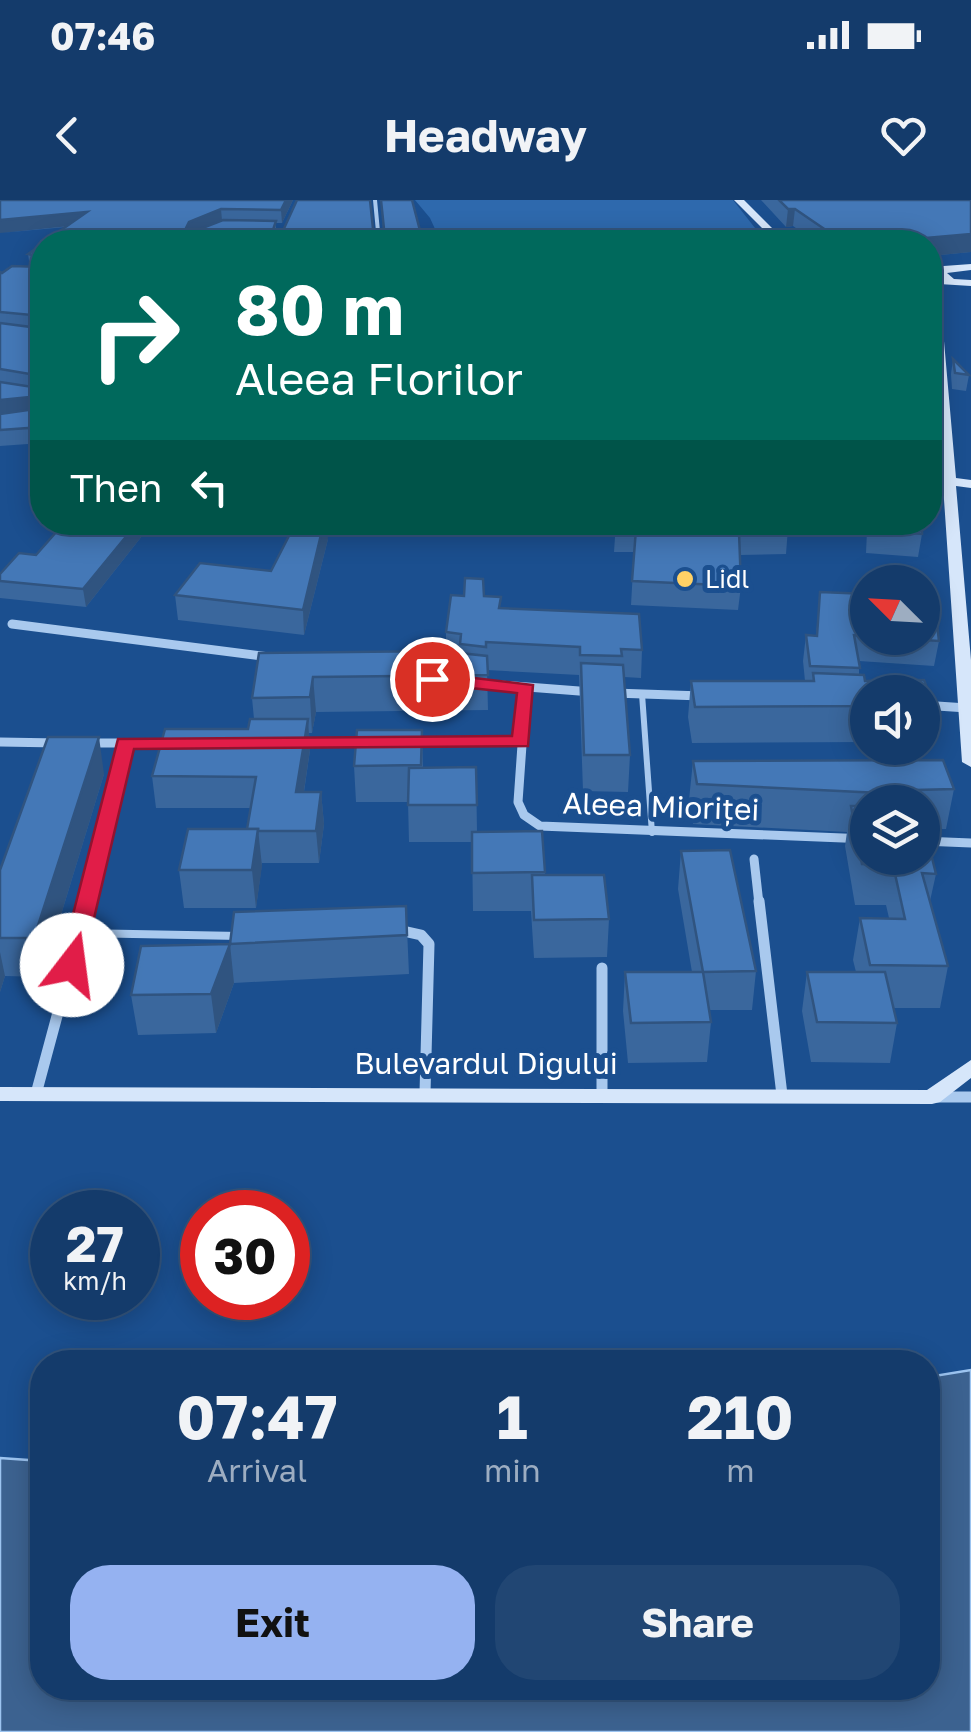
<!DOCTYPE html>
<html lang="en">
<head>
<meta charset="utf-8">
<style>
  :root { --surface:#143b6b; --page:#214673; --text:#f1f3f6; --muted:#9dadc1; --line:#33557e; --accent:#95b2f1 }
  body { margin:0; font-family:"Golos Text",sans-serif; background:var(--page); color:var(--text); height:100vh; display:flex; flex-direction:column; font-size:38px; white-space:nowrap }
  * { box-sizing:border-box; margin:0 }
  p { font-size:32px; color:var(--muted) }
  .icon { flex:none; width:55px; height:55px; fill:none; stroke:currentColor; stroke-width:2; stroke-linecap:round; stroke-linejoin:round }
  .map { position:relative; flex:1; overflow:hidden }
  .details { position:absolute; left:30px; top:1150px; width:910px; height:350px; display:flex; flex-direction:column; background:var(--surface); border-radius:40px; box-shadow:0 5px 25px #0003,0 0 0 2px var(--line) }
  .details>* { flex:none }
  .top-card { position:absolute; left:30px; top:30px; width:912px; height:305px; border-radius:40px; box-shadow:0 5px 25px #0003,0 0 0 2px var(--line); background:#00695c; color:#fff; overflow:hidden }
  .needle { width:65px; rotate:294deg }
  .buttons { position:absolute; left:850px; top:365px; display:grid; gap:20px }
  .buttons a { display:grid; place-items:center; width:90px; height:90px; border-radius:50%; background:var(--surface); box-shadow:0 5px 25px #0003,0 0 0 2px var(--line); font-size:50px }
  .speed { position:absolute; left:30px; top:990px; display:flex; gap:20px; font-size:50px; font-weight:700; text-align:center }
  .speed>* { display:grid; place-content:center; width:130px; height:130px; border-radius:50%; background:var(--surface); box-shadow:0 5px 25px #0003,0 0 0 2px var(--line); line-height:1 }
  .speed small { font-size:25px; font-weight:400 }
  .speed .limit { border:15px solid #d22; background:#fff; color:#111 }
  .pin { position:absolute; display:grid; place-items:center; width:85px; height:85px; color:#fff; margin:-42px; border:5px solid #fff; border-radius:50%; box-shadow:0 2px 10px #0007 }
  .me { position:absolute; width:110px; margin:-55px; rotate:15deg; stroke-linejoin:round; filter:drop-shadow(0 0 8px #0008) }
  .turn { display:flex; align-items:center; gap:35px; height:210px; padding:0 40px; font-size:45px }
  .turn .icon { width:130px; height:130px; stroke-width:2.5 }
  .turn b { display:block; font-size:70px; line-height:85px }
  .then { display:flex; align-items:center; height:95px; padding:0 40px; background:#0003; gap:20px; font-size:38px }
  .eta { display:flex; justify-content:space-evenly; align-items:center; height:170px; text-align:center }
  .eta b { font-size:60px; font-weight:700; line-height:70px }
  .button { display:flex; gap:20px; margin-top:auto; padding:20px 40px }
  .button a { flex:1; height:115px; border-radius:40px; background:var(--accent); color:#111; font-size:40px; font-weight:700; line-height:115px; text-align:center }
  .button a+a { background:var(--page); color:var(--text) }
  .status { display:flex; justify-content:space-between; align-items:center; height:70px; padding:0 50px; background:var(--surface); direction:ltr }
  .status svg { height:28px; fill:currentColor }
  header { display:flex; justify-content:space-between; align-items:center; height:130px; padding:0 40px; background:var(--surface); font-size:45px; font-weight:700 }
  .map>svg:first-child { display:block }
  .green { fill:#2e69ad }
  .water { fill:#3c6290; stroke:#9cc4f0; stroke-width:2.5 }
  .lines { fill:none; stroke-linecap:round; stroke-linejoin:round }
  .lane-far2 { stroke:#a9c9ee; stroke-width:4 }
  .lane-far1 { stroke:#a9c9ee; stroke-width:6 }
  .lane { stroke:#a9c9ee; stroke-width:8 }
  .street-far1 { stroke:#a9c9ee; stroke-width:9 }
  .street { stroke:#a9c9ee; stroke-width:11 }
  .secondary { fill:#d6e6fa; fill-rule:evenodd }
  .wall { fill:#3a679d; fill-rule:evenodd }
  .shaded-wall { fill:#305480 }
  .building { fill:#4478b7; stroke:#305480; stroke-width:2.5 }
  .route { fill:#e11d48; stroke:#92132f; stroke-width:2.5 }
  .poi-dot { fill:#ffd166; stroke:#1b4f8f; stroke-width:4 }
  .labels { text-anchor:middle; stroke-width:10; stroke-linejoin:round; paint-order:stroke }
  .far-poi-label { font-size:25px; fill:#fff; stroke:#1b4f8f; text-anchor:start }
  .street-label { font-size:30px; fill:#fff; stroke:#1b4f8f }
</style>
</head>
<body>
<div class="status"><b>07:46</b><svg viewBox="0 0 49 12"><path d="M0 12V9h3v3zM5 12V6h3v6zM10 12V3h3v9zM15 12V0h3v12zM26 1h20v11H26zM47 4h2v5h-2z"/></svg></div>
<header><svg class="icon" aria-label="back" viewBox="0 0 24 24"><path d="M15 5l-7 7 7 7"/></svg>Headway<svg class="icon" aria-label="heart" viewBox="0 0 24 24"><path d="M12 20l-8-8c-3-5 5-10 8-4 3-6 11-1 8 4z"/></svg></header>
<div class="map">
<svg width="971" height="1532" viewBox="0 0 971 1532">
  <rect width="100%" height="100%" fill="#1b4f8f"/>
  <!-- green -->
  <path class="green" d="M415,0H733L766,42H441L430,18Z"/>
  <!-- water -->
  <path class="water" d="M971,1170V1532H0V1258L42,1261V1488H928V1177Z"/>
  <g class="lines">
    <!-- lane-far2 -->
    <path class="lane-far2" d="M375,0L379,42"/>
    <!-- lane-far1 -->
    <path class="lane-far1" d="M642,494L652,633"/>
    <!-- lane -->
    <path class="lane" d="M80,733L240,736"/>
    <!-- street-far1 -->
    <g class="street-far1">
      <path d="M12,424L269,457"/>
      <path d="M474,483L592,492"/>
      <path d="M526,488L518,602L524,615L540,626L868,639"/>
      <path d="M614,493L702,496"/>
      <path d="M922,505L967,508"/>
      <path d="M0,542L59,543"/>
      <path d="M296,542H369"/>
      <path d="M411,542L521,541"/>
      <path d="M86,543H174"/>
      <path d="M922,641L971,643"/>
      <path d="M754,659L759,704"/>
      <path d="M87,704L125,543"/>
    </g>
    <!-- street -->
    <g class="street">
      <path d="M759,701L782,895"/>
      <path d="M394,729L421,735L429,744L425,893"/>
      <path d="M602,768V894"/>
      <path d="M36,894L88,701"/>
      <path d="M937,897H971"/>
    </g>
    <!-- secondary -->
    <g class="secondary">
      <path d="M734,0H744L786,42H776Z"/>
      <path d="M971,64V70L947,73L954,79L971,80V86L939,84L956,278L971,280V288L956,286L971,460V567L962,562L943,285L930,283V275L942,276L930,102V80L939,77L930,74V67Z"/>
      <path d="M971,860V878L940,902L932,904L0,901V887L927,890Z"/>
    </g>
  </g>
  <!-- wall -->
  <g class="wall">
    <path d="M293,0L282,23H276V32L281,35L373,29L378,34L383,30L381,0L423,42L66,27L0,33Z"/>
    <path d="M761,0H971V52L930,56V42H816L793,26L786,27Z"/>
    <path d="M42,44V243L0,246V72L30,67L28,54Z"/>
    <path d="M930,130L935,167L932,187H930Z"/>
    <path d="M953,159L969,175L966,191L952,189L951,174Z"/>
    <path d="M153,322L86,407L0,398V374L36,355Z"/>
    <path d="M616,322H922V334L918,357L866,353L867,331L788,328L786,354L740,355L741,386L738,410L631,405L634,352H614Z"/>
    <path d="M328,339L304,435L178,420L175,395L271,371Z"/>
    <path d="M820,392L868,394V438H922V397L934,398L939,441L934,466L859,461V475H864L865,481L924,480L934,506L927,542H922V492H868V542L692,543L688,517L691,481H805L803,461L806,435L816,436Z"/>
    <path d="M484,396L501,408L642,450L641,478L624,477L630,555L628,592L583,591L579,475L487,470L488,510L316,512L312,533H309L310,550L304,592H321L324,624L319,663H262L256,708H184L179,670L247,629L251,608H156L152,576L248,529L254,519L252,498L259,453L446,451V432Z"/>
    <path d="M422,530L423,567H476L477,632L542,631L545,675L609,719L607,757L534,758L531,711H473L472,642H409L408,602H356L354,566Z"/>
    <path d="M693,561L954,589L946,629H925L936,674L930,701L948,766L940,808H893L897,823L890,863L811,862L802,811L807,772H856L853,760L860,718H889L886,705H855L845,646L847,632L693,624L689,600ZM868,602H922V658H868Z"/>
    <path d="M104,574L42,777L5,776L0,792V670Z"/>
    <path d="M681,651L756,771L752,810H709L711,822L707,862L628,863L623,811L625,772H692L678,689Z"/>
    <path d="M406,706L409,774L234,783L216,833L138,835L131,795L230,744Z"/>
  </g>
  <!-- shaded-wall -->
  <g class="shaded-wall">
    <path d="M286,0H293L282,23L281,10Z"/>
    <path d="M221,9L222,21L191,35L186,28L189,22Z"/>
    <path d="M788,9H795L793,26L786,27Z"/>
    <path d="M87,12L89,24L0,33V20Z"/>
    <path d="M971,34V52L930,56V42H902V40Z"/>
    <path d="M39,196L42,211L0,215V200Z"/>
    <path d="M138,322H153L86,407L83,389Z"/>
    <path d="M324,322H327L328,339L304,435L303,410Z"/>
    <path d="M313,477L316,512L312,533L310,497Z"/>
    <path d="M308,519L310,550L299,624L296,592Z"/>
    <path d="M99,537L104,574L42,777L34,738Z"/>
    <path d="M321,592L324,624L319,663L316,631Z"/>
    <path d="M258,629L262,666L256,708L252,670Z"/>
    <path d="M230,744L234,783L216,833L211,794Z"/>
    <path d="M0,752L5,776L0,792Z"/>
  </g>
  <!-- building -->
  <g class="building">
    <path d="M0,0H286L281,10L221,9L189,22L186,28L192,32L223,20L276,21L273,30L281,35L297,0H370L373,29L378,34L384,29L381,0H412L423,42H44L87,12L0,20Z"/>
    <path d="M779,0H971V34L902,40L903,42H840L839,39L795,9H788Z"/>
    <path d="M42,44V57L28,54Z"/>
    <path d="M42,64V116L0,112V72L2,73L12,66L42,67Z"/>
    <path d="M42,116V178V176L0,169V123L39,128Z"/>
    <path d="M930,130L933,133L935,167L930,166Z"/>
    <path d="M953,159L969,175L955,173Z"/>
    <path d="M0,182L39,188L42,186V205L39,196L0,200Z"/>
    <path d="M42,208V227L0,230V214Z"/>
    <path d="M65,322H138L83,389L0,381V374L19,353L36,355Z"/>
    <path d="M296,322H324L303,410L175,395L200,363L271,371Z"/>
    <path d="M616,322H786L789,331L739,332L741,386L632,381L636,329H615Z"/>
    <path d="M869,322H922V334L869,330Z"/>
    <path d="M465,378L483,379L484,396L501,397L499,408L639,414L642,450L621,449L622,456L580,455V447L486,442V447L460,444L461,434L446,432L451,395L464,396Z"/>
    <path d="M820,392L868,394V436L854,435L860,468L810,466L806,435L817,436Z"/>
    <path d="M922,397L934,398L939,441L891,438H922Z"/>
    <path d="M441,451L487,456L488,475L313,477L310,497L252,498L259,453Z"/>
    <path d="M581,463L623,465L630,555H584Z"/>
    <path d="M813,473L864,475L865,481L924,480L934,506H922V492H868V506L695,507L691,481H814Z"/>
    <path d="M250,519H308L296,592H321L316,631H258V629H247L256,577L152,576L165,529H248Z"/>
    <path d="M357,530H422L421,565L354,566Z"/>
    <path d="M48,537H99L34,738H0V670Z"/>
    <path d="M943,560L954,589L916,590L919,602H881L883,600L880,593L697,584L693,561Z"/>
    <path d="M476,567L477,605H408L409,568Z"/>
    <path d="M851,606H868V658H922V617L936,674L922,673L948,766L870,765L860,718L905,719L893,665L862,664Z"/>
    <path d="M188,629H258L252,670H179Z"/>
    <path d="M542,631L545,672L472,673V632Z"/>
    <path d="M730,650L756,771L703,772L681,651Z"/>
    <path d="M532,675H604L609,719L534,720Z"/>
    <path d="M406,706L407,735L230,744L234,712Z"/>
    <path d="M230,744L211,794L131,795L141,746Z"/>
    <path d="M625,772H703L711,822L631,823Z"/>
    <path d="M807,772H885L897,823L817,822Z"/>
  </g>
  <!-- route -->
  <path class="route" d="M432,473L533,485L528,546L134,549L83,765L72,772L63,770L60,765L118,539L512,536L517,493L425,483L423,479Z"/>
  <!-- markers -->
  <circle class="poi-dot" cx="685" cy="379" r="10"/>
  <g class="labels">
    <!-- far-poi labels -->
    <g class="far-poi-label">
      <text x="705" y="388">Lidl</text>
    </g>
    <!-- street labels -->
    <g class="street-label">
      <text transform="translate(661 607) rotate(2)" y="10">Aleea Mioriței</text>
      <text x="486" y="874">Bulevardul Digului</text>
    </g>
  </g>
</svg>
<div class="buttons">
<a><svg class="needle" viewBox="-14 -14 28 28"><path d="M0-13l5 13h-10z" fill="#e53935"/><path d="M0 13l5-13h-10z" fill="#9dadc1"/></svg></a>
<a><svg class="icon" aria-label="sound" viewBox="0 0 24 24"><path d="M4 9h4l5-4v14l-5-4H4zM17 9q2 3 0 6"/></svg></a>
<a><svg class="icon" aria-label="layers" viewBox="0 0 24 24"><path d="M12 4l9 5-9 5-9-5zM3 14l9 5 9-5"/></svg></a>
</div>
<div class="speed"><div>27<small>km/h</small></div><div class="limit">30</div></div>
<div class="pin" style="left:432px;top:479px;background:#d93025"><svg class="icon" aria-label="arrive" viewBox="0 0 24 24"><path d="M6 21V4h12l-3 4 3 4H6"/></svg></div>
<svg class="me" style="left:72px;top:765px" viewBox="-20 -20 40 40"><circle r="19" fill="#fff"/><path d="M0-13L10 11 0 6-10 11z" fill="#e11d48"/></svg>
<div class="top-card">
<div class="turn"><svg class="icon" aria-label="right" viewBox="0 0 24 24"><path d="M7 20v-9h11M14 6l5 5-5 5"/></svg><div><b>80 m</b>Aleea Florilor</div></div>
<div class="then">Then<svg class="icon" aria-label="left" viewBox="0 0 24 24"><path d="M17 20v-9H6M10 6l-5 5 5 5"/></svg></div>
</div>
<section class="details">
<div class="eta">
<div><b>07:47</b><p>Arrival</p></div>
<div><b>1</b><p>min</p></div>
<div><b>210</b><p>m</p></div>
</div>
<div class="button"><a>Exit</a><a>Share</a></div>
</section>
</div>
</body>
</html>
